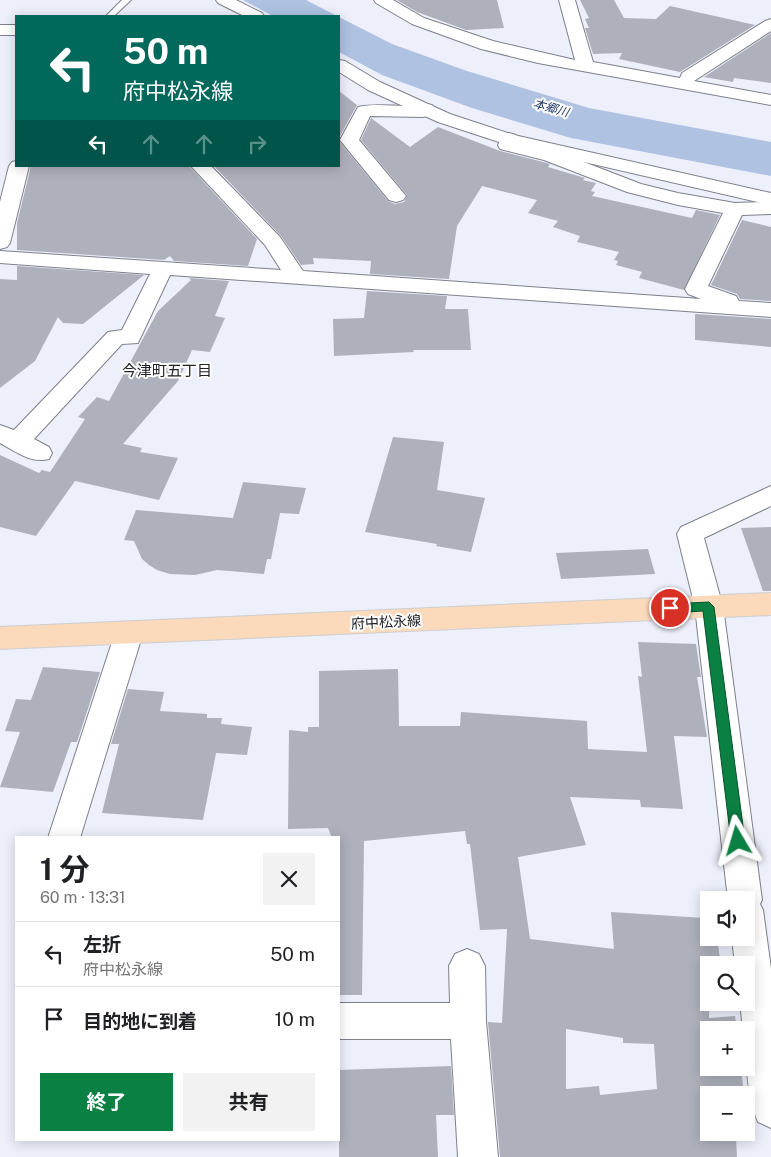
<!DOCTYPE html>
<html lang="ja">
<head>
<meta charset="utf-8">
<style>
  :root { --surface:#fff; --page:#f2f2f2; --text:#202124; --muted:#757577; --line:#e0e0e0; --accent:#0b8043 }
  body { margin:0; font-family:"Public Sans","Noto Sans JP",sans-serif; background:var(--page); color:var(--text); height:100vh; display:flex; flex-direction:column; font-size:19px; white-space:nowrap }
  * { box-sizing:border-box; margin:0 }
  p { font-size:16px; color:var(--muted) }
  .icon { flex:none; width:28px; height:28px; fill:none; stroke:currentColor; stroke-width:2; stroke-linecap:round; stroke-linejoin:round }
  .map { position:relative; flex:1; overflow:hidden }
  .side { position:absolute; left:15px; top:836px; width:325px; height:305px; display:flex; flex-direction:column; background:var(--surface); border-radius:0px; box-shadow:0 2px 12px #0003 }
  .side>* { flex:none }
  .guide { position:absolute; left:15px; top:15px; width:325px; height:152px; border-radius:0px; box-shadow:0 2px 12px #0003; background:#00695c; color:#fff; overflow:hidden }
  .tools { position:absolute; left:700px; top:891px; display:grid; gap:10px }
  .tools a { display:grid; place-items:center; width:55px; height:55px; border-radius:0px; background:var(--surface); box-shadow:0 2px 12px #0003; font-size:25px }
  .pin { position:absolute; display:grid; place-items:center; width:42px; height:42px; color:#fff; margin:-21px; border:2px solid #fff; border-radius:50%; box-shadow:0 1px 5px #0007 }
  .me { position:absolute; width:55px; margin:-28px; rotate:353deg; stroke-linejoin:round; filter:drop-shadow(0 0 4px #0008) }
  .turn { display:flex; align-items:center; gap:18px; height:105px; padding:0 25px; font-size:22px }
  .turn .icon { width:65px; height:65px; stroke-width:2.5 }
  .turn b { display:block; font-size:35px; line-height:42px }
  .lanes { display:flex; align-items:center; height:48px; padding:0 25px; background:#0003; justify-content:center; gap:25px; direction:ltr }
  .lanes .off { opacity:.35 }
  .round { display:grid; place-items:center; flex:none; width:52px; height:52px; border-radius:0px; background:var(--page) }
  .summary { display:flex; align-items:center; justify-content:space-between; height:85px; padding:0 25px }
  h1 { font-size:30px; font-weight:700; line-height:38px }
  .action { display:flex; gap:10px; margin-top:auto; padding:10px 25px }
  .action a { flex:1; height:58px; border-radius:0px; background:var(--accent); color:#fff; font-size:20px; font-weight:700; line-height:58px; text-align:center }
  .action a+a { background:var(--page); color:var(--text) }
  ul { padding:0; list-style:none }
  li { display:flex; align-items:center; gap:15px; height:65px; padding:0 25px; border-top:1px solid var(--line) }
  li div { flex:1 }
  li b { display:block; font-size:19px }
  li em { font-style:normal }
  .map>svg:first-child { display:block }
  .water { fill:#afc2e2 }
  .building { fill:#aeb0bb; fill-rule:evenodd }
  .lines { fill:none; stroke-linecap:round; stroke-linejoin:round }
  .lane-casing { stroke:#7e808a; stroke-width:2 }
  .street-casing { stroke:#7e808a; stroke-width:2 }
  .secondary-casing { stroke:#7e808a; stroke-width:2 }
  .primary-casing { stroke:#cececf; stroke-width:2 }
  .lane { fill:#fff; fill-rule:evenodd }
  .street { fill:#fff; fill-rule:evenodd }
  .secondary { fill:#fff; fill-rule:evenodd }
  .primary { fill:#fbdabb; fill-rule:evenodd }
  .route { fill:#0b8043; stroke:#07532c }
  .labels { text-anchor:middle; stroke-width:4; stroke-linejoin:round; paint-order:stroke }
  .far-water-label { font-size:12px; font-style:italic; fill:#253f69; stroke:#fdfdfd }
  .street-label { font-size:14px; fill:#202125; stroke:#fdfdfd }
  .neighbourhood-label { font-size:15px; fill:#202125; stroke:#fdfdfd }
</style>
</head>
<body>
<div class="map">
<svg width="771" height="1157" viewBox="0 0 771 1157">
  <rect width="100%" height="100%" fill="#edeffb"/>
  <!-- water -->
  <g class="water">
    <path d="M243,0H306L337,16H273Z"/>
    <path d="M339,17L392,44L467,71L589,108L771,142V176L571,138L472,108L382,75L339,52Z"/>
  </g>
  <!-- building -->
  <g class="building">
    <path d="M397,0H497L504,28L466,30L417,12Z"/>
    <path d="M580,0H614L624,18L656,19L670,6L755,25L680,72L619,59L622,53L593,54L585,28H589L585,19L589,18Z"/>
    <path d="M771,33V83L734,78L733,82L704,77Z"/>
    <path d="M339,91L357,105L339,138Z"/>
    <path d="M371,118L410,147L438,127L500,151L543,162L550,164L548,167L585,178L583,180L596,183L591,191L595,192L592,196L692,218L696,210L720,215L684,290L639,278L642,272L616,265L618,261L614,260L619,252L577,242L580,236L553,227L558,221L528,213L537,200L482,186L457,226L449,279L370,274L371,261L313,258L314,264L301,265L281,236L214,166H339V141L388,201L395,204L404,202L407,195L361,140Z"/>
    <path d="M31,166H189L257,239L248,266L174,261L170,256L164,260L17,250V223Z"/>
    <path d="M742,220L771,227V301L740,299L737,294L711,285Z"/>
    <path d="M17,266L144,275L83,324L63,323L58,317L35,361L0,388V279L17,280Z"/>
    <path d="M189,278L229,281L215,316L225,318L210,352L192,350L178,381L123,444L142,448L140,452L178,458L159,500L75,481L36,536L0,527V455L39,473L42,470L50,472L85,419L78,417L97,397L109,401L158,311L191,280Z"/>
    <path d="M367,291L447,296L445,309H468L471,350H413L414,352L334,356L333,319L364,318Z"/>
    <path d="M695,314L771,319V347L695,340Z"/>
    <path d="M393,437L444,442L437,490L485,498L471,552L436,546L437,544L365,532Z"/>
    <path d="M243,482L306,488L299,514L280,513L271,559H267L264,574L217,570L195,575L170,574L157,570L149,565L142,559L134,541L124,540L136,510L233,518Z"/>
    <path d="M771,527V591H763L741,528Z"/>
    <path d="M648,549L655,574L561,579L556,553Z"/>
    <path d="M638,642L696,644L701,677H697L707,737L674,736L683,809L641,807L640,800L570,797L586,845L518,857L530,939L614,949L611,912L704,918L705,922L709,923V938H717L721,965H709V1018L735,1016L737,1030H709V1068H741L744,1095H709V1132H746V1112L749,1139L736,1138L737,1157H500L488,1022L502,1023L507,929L480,930L470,844H467L465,831L364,841L362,995H339V838H332L328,828L288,829L289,730L308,732V727H319V671L398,669L399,726H460L461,712L587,721L588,749L647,752L638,676L642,677ZM566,1029L623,1038V1043L654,1044L657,1089L600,1095L599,1086L566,1089Z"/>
    <path d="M43,667L100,672L77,742H71L53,792L0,787L20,732L5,731L16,699L31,700Z"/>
    <path d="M128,689L164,692L160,711L207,714V718H222L221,724L252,727L247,755L216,753L203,820L102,813L119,744H111Z"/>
    <path d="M451,1066L454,1115H436L438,1157H339V1070Z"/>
  </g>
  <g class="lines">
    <!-- lane casing -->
    <g class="lane-casing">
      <path id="lane" d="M122,0H131L114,16H106Z"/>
    </g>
    <!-- street casing -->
    <g class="street-casing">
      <g id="street">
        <path d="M374,0H393L424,18L493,41L575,60L559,0H575L593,62L680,78L682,73L765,21L771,19V31L694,81L771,95V105L538,63L481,49L412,24L376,3Z"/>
        <rect x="0" y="25" width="16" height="10"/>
        <path d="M426,104L432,105L435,109L428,116L422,117L370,116L359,140L406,196L403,200L396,202L389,200L340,140L358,107C380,102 404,109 426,104Z"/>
        <path d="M509,133L516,135L518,139L517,142L558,152L641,184L678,193L735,203L764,202L771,200V214L742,215L708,286L736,296L739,301L771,303V317L170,275L138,343L122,344L34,439L49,447L52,453L49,459C31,464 15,451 0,443V425L14,430L108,332L122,330L150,274L0,263V251L281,270L265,245L191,166H211L280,237L303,271L701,299L688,294L685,289L723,213L678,205L627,192L544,160L500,149L498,145L502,135Z"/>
        <path d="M16,161V166H29L10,243L7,247L0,249V202L9,166L12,162Z"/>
        <path d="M771,486V506L704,538L723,607L762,900L760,904L763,910L771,969V1128L758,1122C746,1094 746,1060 746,1030H743L740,1002H746V965H735L732,938H746V900H728L695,607L677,534L681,527Z"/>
        <path d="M129,622L139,625L143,633L80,838H48L115,633L119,625Z"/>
        <path d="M467,949L479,954L485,966L486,1021L498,1157H458L451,1039H339V1003H450L449,966L455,954Z"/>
      </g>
    </g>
    <!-- secondary casing -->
    <g class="secondary-casing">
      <g id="secondary">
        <path d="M216,0H236L262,13L264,16H244L218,3Z"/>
        <path d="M339,60L345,61L380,82L450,114L514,135L771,193V205L502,143L438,122L368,90L339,72Z"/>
      </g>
    </g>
    <!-- primary casing -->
    <g class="primary-casing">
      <path id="primary" d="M771,593V615L0,649V627Z"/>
    </g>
    <!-- lane -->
    <use href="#lane" class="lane"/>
    <!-- street -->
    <use href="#street" class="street"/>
    <!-- secondary -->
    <use href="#secondary" class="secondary"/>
    <!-- primary -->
    <use href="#primary" class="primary"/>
  </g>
  <!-- route -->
  <path class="route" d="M709,602L714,607L745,841L743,846L738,847L733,846L731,841L703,611L670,613L664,608L670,604Z"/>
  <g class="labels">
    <!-- far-water labels -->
    <g class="far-water-label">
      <text transform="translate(551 108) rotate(16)" y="4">本郷川</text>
    </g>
    <!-- street labels -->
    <g class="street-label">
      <text transform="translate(386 622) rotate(-3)" y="5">府中松永線</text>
    </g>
    <!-- neighbourhood labels -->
    <g class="neighbourhood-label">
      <text x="167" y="376">今津町五丁目</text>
    </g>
  </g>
</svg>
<div class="tools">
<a><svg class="icon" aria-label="sound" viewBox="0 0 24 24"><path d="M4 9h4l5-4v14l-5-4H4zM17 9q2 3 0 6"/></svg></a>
<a><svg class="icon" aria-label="search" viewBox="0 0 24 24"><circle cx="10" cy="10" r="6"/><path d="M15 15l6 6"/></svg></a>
<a>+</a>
<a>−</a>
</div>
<div class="pin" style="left:670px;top:608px;background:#d93025"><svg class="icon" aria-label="arrive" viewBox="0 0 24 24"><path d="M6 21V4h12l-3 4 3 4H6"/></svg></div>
<svg class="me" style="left:738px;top:841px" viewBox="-20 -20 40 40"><path d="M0-17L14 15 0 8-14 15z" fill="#0b8043" stroke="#fff" stroke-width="4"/></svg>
<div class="guide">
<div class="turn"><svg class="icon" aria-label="left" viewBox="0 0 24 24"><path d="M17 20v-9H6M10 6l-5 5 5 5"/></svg><div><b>50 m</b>府中松永線</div></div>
<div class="lanes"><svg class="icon" aria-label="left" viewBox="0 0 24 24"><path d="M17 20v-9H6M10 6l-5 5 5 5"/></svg><svg class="icon off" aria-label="ahead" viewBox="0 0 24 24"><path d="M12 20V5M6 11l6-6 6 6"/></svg><svg class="icon off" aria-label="ahead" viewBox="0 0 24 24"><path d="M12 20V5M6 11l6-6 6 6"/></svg><svg class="icon off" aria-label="right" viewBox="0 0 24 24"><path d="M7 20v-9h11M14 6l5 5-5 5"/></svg></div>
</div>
<section class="side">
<div class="summary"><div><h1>1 分</h1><p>60 m · 13:31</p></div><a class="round"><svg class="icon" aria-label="close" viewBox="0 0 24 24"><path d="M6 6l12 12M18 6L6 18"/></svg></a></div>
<ul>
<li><svg class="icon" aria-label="left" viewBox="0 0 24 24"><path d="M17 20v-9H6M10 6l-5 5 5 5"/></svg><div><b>左折</b><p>府中松永線</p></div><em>50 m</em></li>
<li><svg class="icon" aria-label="arrive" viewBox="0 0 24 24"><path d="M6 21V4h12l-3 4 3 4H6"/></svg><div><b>目的地に到着</b></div><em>10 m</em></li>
</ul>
<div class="action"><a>終了</a><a>共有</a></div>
</section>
</div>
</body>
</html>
